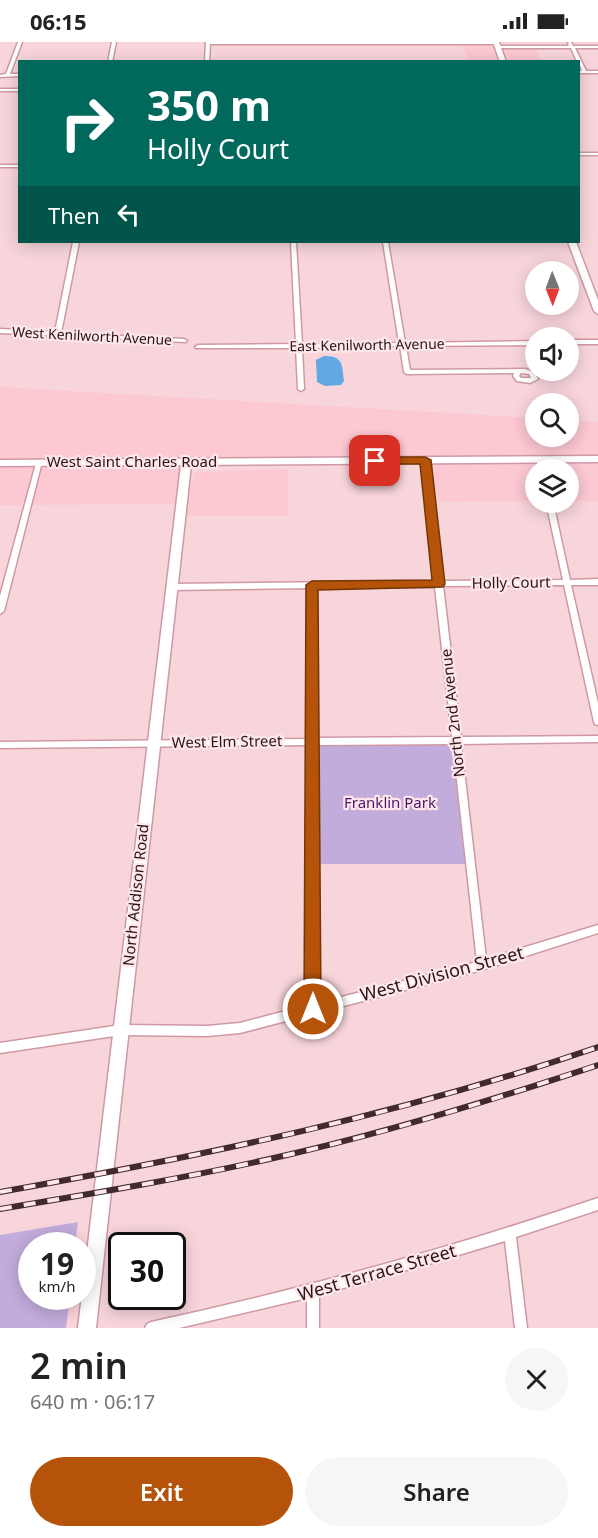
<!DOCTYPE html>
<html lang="en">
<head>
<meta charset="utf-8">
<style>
  :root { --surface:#fff; --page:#f6f6f6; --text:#222; --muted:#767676; --accent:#b45309 }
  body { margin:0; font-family:"Noto Sans",sans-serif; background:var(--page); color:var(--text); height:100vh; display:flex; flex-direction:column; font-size:22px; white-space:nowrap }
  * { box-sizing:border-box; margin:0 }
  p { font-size:20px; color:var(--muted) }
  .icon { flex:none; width:33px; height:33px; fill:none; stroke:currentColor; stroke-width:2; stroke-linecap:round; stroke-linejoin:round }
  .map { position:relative; height:1286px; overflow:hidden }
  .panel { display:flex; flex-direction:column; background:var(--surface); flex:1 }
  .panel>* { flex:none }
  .hud { position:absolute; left:18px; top:18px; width:562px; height:183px; border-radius:0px; box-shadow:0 3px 15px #0003; background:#00695c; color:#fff; overflow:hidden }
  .needle { width:39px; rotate:179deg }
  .fabs { position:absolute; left:525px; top:219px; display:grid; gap:12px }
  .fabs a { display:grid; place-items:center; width:54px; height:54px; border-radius:50%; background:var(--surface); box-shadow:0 3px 15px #0003; font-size:30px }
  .speed { position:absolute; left:18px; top:1190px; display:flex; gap:12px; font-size:30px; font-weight:700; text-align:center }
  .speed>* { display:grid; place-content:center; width:78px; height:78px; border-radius:50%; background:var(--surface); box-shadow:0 3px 15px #0003; line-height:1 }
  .speed small { font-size:15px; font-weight:400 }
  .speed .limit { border:3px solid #111; border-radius:9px; background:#fff; color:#111 }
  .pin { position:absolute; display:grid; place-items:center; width:51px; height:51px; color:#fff; margin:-26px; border-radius:12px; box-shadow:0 3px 9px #0006 }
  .me { position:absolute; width:66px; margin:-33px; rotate:0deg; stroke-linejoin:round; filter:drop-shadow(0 0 4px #0008) }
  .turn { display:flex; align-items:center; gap:21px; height:126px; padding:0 30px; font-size:27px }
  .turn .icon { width:78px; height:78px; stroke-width:2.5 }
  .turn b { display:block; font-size:42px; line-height:51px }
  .then { display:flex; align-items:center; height:57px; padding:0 30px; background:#0003; gap:12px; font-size:22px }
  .round { display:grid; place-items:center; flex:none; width:63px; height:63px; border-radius:32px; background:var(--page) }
  .overview { display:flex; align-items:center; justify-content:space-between; height:102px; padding:0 30px }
  h1 { font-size:36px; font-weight:600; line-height:45px }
  .primary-button { display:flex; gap:12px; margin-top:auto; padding:12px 30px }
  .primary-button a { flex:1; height:69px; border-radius:36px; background:var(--accent); color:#fff; font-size:24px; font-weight:600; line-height:69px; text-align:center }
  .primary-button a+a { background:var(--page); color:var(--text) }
  .status { display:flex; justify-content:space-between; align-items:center; height:42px; padding:0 30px; background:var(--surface); direction:ltr }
  .status svg { height:16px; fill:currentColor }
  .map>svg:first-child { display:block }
  .built { fill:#fcc8d2 }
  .green { fill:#c2acdc }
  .water { fill:#62a8e3 }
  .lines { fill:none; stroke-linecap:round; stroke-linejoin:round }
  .street-casing { stroke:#cf99a4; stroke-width:3 }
  .secondary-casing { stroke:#cf99a4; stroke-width:3 }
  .street { fill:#fff; fill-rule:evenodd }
  .secondary { fill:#fff; fill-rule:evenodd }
  .rail-casing { stroke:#402a2e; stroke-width:6 }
  .rail { stroke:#fee6ea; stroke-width:4; stroke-dasharray:12; stroke-linecap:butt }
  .route { fill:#b45309; stroke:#753606; stroke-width:1.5 }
  .labels { text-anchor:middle; stroke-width:4.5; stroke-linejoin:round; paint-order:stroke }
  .far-street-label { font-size:14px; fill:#291519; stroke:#fee6ea }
  .street-label { font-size:15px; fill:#291519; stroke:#fee6ea }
  .park-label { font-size:15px; fill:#49176f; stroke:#fee6ea }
  .near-street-label { font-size:18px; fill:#291519; stroke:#fee6ea }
</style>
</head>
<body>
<div class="status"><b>06:15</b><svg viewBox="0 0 49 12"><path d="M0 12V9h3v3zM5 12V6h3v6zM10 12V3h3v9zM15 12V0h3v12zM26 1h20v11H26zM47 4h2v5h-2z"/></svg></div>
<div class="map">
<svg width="598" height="1286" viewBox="0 0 598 1286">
  <rect width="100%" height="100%" fill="#f8d5db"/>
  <!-- built -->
  <g class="built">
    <path d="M461,0H494L497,19H468Z"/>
    <path d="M501,4H536L540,19H507Z"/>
    <path d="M0,345L535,376L536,394H568L569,378L598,380V416L0,419Z"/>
    <path d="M598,419V459H569L568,428H536L535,459L432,460L427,420Z"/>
    <path d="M182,421L178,462L0,463V423Z"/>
    <path d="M288,427V474H183L195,430Z"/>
  </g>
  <!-- green -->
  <g class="green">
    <path d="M453,700L466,822H315V701Z"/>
    <path d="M78,1180L75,1203H32V1254H70L66,1286H0V1193Z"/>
  </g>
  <!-- water -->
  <path class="water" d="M324,314C343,314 342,322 344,339L341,343L325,344L317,340L316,318Z"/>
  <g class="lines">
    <!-- street casing -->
    <g class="street-casing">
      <g id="street">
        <path d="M18,0H22L10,32H20V34L0,35V33L6,32Z"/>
        <path d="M112,0H116L112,20H108Z"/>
        <path d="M206,0H497L498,1L496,2H210L209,20H205Z"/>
        <path d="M569,0H571L573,4H598V6H575L586,29H598V31H579V29H582L579,20H577L571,6H498L496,5L498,4H569L568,1Z"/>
        <rect x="0" y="47" width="20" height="2"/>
        <rect x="579" y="111" width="19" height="2"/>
        <rect x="0" y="123" width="20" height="2"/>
        <path d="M73,200H79L61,291L184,297L187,299L186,300L0,291V287L55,290Z"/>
        <path d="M291,200H296L302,302L399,301L383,200H388L405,301L536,299V303L406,304L410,328L525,327L534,330L538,337L530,341L517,339L513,334L514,331L407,332L404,330L400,304L302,306L304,347L301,349L298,347L296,306H196L195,305L198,303L296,302ZM521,331L529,332L531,336H521L519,334Z"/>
        <rect x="568" y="298" width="30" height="4"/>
        <path d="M425,416L428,418L442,539L563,538L546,460H553L570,538L598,537V543H571L598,661V683L595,682L594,680L564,543L443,544L461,695L598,694V700L461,702L486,917L598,883V891L482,928L240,991L207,994L121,993L0,1011V1001L121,983L207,984L240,981L308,963V703L0,706V700L308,697V546L172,548L168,545L172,542L435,539L422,418ZM435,545L452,695L317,696L316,546ZM453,702L477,920L318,961L317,703Z"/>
        <path d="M540,416L543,418L545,428H538L537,418Z"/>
        <path d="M37,418H39L42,420L4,569L0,572V554Z"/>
        <path d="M598,1156V1168L516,1195L527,1286H515L505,1199L432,1221L319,1253V1286H307V1256L179,1286H145L147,1282L151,1280C303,1247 451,1206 598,1156Z"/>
      </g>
    </g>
    <!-- secondary casing -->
    <g class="secondary-casing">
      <g id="secondary">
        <path d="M493,0H499L506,20H500Z"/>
        <path d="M568,200H576L598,258V272L594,269Z"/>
        <path d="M598,414V420L191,423L96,1286H78L181,423L0,424V418Z"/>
      </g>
    </g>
    <!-- street -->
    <use href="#street" class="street"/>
    <!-- secondary -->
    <use href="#secondary" class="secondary"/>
    <!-- rail casing -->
    <g class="rail-casing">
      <g id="rail">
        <path d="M0,1150C203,1114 403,1072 598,1005"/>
        <path d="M0,1167C96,1151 192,1135 287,1113C392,1089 496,1057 598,1023"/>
      </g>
    </g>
    <!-- rail -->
    <use href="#rail" class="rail"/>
  </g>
  <!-- route -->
  <path class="route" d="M425,415L431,418L445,542L443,545L318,548L321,967L319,973L313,975L307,973L304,967L306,543L312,539L432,538L420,422H375L369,419L375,415Z"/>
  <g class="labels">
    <!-- far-street labels -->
    <g class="far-street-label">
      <text transform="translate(92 294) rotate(3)" y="5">West Kenilworth Avenue</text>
      <text transform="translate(367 303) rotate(-1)" y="5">East Kenilworth Avenue</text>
    </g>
    <!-- street labels -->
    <g class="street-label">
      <text x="132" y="425">West Saint Charles Road</text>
      <text transform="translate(511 541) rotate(-1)" y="5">Holly Court</text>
      <text transform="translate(453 671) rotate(-96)" y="5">North 2nd Avenue</text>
      <text transform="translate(227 700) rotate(-1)" y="5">West Elm Street</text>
      <text transform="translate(136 853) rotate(-84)" y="5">North Addison Road</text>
    </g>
    <!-- park labels -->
    <g class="park-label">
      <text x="390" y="766">Franklin Park</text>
    </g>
    <!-- near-street labels -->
    <g class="near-street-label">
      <text transform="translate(442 932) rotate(-15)" y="6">West Division Street</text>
      <text transform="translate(377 1231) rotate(-16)" y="6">West Terrace Street</text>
    </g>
  </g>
</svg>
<div class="fabs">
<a><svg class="needle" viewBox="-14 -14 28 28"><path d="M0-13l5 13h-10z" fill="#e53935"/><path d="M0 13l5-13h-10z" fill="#767676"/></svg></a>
<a><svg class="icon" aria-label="sound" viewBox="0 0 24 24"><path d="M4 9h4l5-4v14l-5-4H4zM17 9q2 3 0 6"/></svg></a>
<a><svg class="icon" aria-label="search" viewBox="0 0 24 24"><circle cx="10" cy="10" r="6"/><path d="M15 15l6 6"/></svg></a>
<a><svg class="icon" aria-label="layers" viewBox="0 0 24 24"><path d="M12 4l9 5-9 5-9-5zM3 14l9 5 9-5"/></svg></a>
</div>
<div class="speed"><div>19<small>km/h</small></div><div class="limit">30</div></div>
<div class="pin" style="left:375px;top:419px;background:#d93025"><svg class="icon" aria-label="arrive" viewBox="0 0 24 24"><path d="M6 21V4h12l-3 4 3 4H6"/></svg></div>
<svg class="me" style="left:313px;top:967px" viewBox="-20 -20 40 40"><circle r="17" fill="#b45309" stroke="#fff" stroke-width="3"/><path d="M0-11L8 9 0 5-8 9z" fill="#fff"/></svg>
<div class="hud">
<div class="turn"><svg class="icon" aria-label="right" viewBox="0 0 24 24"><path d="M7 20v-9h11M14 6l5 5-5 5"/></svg><div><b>350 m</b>Holly Court</div></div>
<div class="then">Then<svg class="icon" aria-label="left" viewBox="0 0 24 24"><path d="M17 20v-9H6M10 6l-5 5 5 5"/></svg></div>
</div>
</div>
<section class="panel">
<div class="overview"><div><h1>2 min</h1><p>640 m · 06:17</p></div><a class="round"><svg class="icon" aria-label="close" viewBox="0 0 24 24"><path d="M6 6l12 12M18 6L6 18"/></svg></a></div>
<div class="primary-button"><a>Exit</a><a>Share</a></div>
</section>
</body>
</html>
